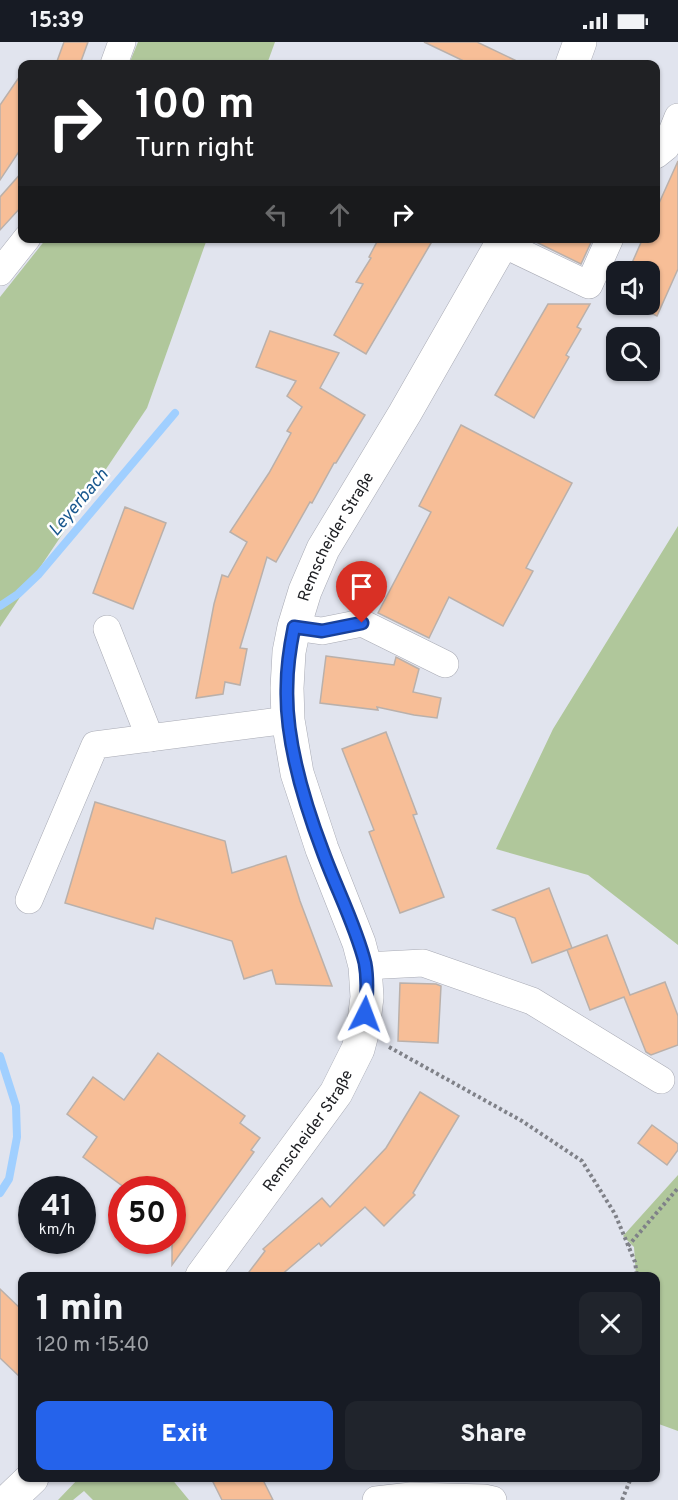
<!DOCTYPE html>
<html lang="en">
<head>
<meta charset="utf-8">
<style>
  :root { --surface:#171b24; --page:#20242c; --text:#f1f3f6; --muted:#9ea1a6; --accent:#2563eb }
  body { margin:0; font-family:Overpass,sans-serif; background:var(--page); color:var(--text); height:100vh; display:flex; flex-direction:column; font-size:22px; white-space:nowrap }
  * { box-sizing:border-box; margin:0 }
  p { font-size:20px; color:var(--muted) }
  .icon { flex:none; width:33px; height:33px; fill:none; stroke:currentColor; stroke-width:2; stroke-linecap:round; stroke-linejoin:round }
  .map { position:relative; flex:1; overflow:hidden }
  .side { position:absolute; left:18px; top:1230px; width:642px; height:210px; display:flex; flex-direction:column; background:var(--surface); border-radius:12px; box-shadow:0 2px 4px #0004 }
  .side>* { flex:none }
  .guide { position:absolute; left:18px; top:18px; width:642px; height:183px; border-radius:12px; box-shadow:0 2px 4px #0004; background:#202124; color:#fff; overflow:hidden }
  .fabs { position:absolute; left:606px; top:219px; display:grid; gap:12px }
  .fabs a { display:grid; place-items:center; width:54px; height:54px; border-radius:12px; background:var(--surface); box-shadow:0 2px 4px #0004; font-size:30px }
  .speed { position:absolute; left:18px; top:1134px; display:flex; gap:12px; font-size:30px; font-weight:700; text-align:center }
  .speed>* { display:grid; place-content:center; width:78px; height:78px; border-radius:50%; background:var(--surface); box-shadow:0 2px 4px #0004; line-height:1 }
  .speed small { font-size:15px; font-weight:400 }
  .speed .limit { border:9px solid #d22; background:#fff; color:#111 }
  .pin { position:absolute; display:grid; place-items:center; width:51px; height:51px; color:#fff; margin:-62px -26px; border-radius:50% 50% 50% 0; rotate:-45deg; box-shadow:0 0 6px #0007 }
  .pin .icon { rotate:45deg }
  .me { position:absolute; width:66px; margin:-33px; rotate:3deg; stroke-linejoin:round; filter:drop-shadow(0 0 4px #0008) }
  .turn { display:flex; align-items:center; gap:21px; height:126px; padding:0 18px; font-size:27px }
  .turn .icon { width:78px; height:78px; stroke-width:2.5 }
  .turn b { display:block; font-size:42px; line-height:51px }
  .lanes { display:flex; align-items:center; height:57px; padding:0 18px; background:#0003; justify-content:center; gap:30px; direction:ltr }
  .lanes .off { opacity:.35 }
  .round { display:grid; place-items:center; flex:none; width:63px; height:63px; border-radius:12px; background:var(--page) }
  .headline { display:flex; align-items:center; justify-content:space-between; height:102px; padding:0 18px }
  h1 { font-size:36px; font-weight:800; line-height:45px }
  .action { display:flex; gap:12px; margin-top:auto; padding:12px 18px }
  .action a { flex:1; height:69px; border-radius:12px; background:var(--accent); color:#fff; font-size:24px; font-weight:800; line-height:69px; text-align:center }
  .action a+a { background:var(--page); color:var(--text) }
  .status { display:flex; justify-content:space-between; align-items:center; height:42px; padding:0 30px; background:var(--surface); direction:ltr }
  .status svg { height:16px; fill:currentColor }
  .map>svg:first-child { display:block }
  .green { fill:#b0c79b }
  .lines { fill:none; stroke-linecap:round; stroke-linejoin:round }
  .stream { stroke:#a0cfff; stroke-width:8 }
  .building { fill:#f7be97; stroke:#bab0aa; stroke-width:1.5 }
  .minor-casing { stroke:#a8aab4; stroke-width:28 }
  .major-casing { stroke:#a8aab4; stroke-width:34 }
  .path { stroke:#7f8188; stroke-width:4; stroke-dasharray:3 3; stroke-linecap:butt }
  .minor { stroke:#fff; stroke-width:27 }
  .major { stroke:#fff; stroke-width:33 }
  .route-casing { stroke:#184099; stroke-width:15 }
  .route { stroke:#2563eb; stroke-width:10 }
  .labels { text-anchor:middle; stroke-width:5; stroke-linejoin:round; paint-order:stroke }
  .street-label { font-size:16px; fill:#1d1e22; stroke:#fff }
  .water-label { font-size:18px; font-style:italic; fill:#1a588e; stroke:#fff }
</style>
</head>
<body>
<div class="status"><b>15:39</b><svg viewBox="0 0 49 12"><path d="M0 12V9h3v3zM5 12V6h3v6zM10 12V3h3v9zM15 12V0h3v12zM26 1h20v11H26zM47 4h2v5h-2z"/></svg></div>
<div class="map">
<svg width="678" height="1458" viewBox="0 0 678 1458">
  <rect width="100%" height="100%" fill="#e1e4ee"/>
  <!-- green -->
  <g class="green">
    <path d="M138,0H275L267,22H129Z"/>
    <path d="M46,197H207L147,366L0,585V255Z"/>
    <path d="M678,484V903L588,833L496,807L553,687Z"/>
    <path d="M678,1133V1389L656,1381V1234H636L634,1205L623,1194Z"/>
    <path d="M79,1436H171L189,1458H93L84,1449L73,1458H58Z"/>
  </g>
  <g class="lines">
    <!-- stream -->
    <g class="stream">
      <path d="M0,564L18,552L39,532L175,371"/>
      <path d="M0,1014L16,1064L17,1095L9,1137L0,1151"/>
    </g>
  </g>
  <!-- building -->
  <g class="building">
    <path d="M64,0H88L80,22H56Z"/>
    <path d="M424,0H477L523,22H470Z"/>
    <path d="M22,31V105L0,138V63Z"/>
    <path d="M678,119V227L657,274L632,262H650V230H628L643,196H656V168Z"/>
    <path d="M22,130V164L0,188V155Z"/>
    <path d="M379,196H434L366,312L334,293L363,242L356,240L371,216L369,215Z"/>
    <path d="M528,196H593L581,222Z"/>
    <path d="M548,262H590L577,285L581,287L566,313L569,315L534,376L495,353Z"/>
    <path d="M270,289L339,311L320,346L365,373L336,421H334L312,461L310,460L276,520L267,515L240,606L247,607L240,643L225,640L223,652L196,656L214,562L222,533L228,535L247,500L230,490L269,431L291,391L287,389L302,365L287,354L296,339L256,325Z"/>
    <path d="M461,383L572,441L526,526L533,529L503,584L449,555L429,596L378,571L431,470L419,464Z"/>
    <path d="M125,465L166,481L133,567L93,551Z"/>
    <path d="M326,614L394,623L396,615L419,627L413,650L441,656L437,676L414,673L377,665L378,668L320,661Z"/>
    <path d="M386,690L417,772L413,773L444,855L400,871L369,790L374,788L342,707Z"/>
    <path d="M95,760L225,799L232,831L286,814L300,859L332,944L276,942L272,928L244,937L232,899L156,876L153,887L65,861Z"/>
    <path d="M549,846L572,906L532,921L515,876L493,868Z"/>
    <path d="M607,893L630,953L665,940L678,974V1003L651,1013L646,1010L624,955L590,968L567,908Z"/>
    <path d="M400,941L436,942L441,944L438,1001L398,999Z"/>
    <path d="M158,1011L245,1074L240,1081L260,1096L251,1108L254,1110L172,1223V1148H128L83,1115L97,1095L67,1072L93,1035L124,1058Z"/>
    <path d="M420,1050L459,1074L413,1151L415,1153L384,1184L365,1165L321,1204L319,1201L280,1234H246L265,1209L263,1207L322,1156L330,1165L386,1106Z"/>
    <path d="M652,1083L678,1102V1108L667,1123L638,1101Z"/>
    <path d="M0,1247L22,1268V1337L0,1316Z"/>
    <path d="M211,1436H262L273,1458H222Z"/>
  </g>
  <g class="lines">
    <!-- minor casing -->
    <g class="minor-casing">
      <g id="minor">
        <path d="M114,22L122,0"/>
        <path d="M656,113L666,105L678,75"/>
        <path d="M503,202L589,243L610,196"/>
        <path d="M0,230L27,196"/>
        <path d="M294,585L322,589L362,581L445,622"/>
        <path d="M107,587L150,696"/>
        <path d="M29,858L95,703L288,678"/>
        <path d="M365,924L423,921L532,959L661,1038"/>
        <path d="M376,1458L411,1454L484,1456L493,1458"/>
      </g>
    </g>
    <!-- major casing -->
    <g class="major-casing">
      <g id="major">
        <path d="M572,22L580,0"/>
        <path id="s1" d="M202,1234L336,1051L358,1007L363,988L367,955L365,924L359,901L322,807L297,731L288,678L287,646L289,610L294,585L305,549L323,507L405,371L505,196"/>
        <path d="M9,1458L32,1436"/>
      </g>
    </g>
    <!-- path -->
    <g class="path">
      <path d="M389,1005L522,1079L582,1119L615,1172L635,1220L637,1234"/>
      <path d="M628,1204L678,1146"/>
      <path d="M622,1458L631,1436"/>
    </g>
    <!-- minor -->
    <use href="#minor" class="minor"/>
    <!-- major -->
    <use href="#major" class="major"/>
  </g>
  <g class="lines">
    <!-- route casing -->
    <g class="route-casing">
      <path id="route" d="M362,581L322,589L294,585C290,605 287,624 287,644C285,698 304,760 323,810C336,846 356,884 365,921C368,937 367,955 365,972"/>
    </g>
    <!-- route -->
    <use href="#route" class="route"/>
  </g>
  <g class="labels">
    <!-- street labels -->
    <g class="street-label">
      <text dy="6" stroke="none"><textPath href="#s1" startOffset="812">Remscheider Straße</textPath></text>
      <text dy="6" stroke="none"><textPath href="#s1" startOffset="180">Remscheider Straße</textPath></text>
    </g>
    <!-- water labels -->
    <g class="water-label">
      <text transform="translate(78 460) rotate(-50)" y="6">Leyerbach</text>
    </g>
  </g>
</svg>
<div class="fabs">
<a><svg class="icon" aria-label="sound" viewBox="0 0 24 24"><path d="M4 9h4l5-4v14l-5-4H4zM17 9q2 3 0 6"/></svg></a>
<a><svg class="icon" aria-label="search" viewBox="0 0 24 24"><circle cx="10" cy="10" r="6"/><path d="M15 15l6 6"/></svg></a>
</div>
<div class="speed"><div>41<small>km/h</small></div><div class="limit">50</div></div>
<div class="pin" style="left:362px;top:581px;background:#d93025"><svg class="icon" aria-label="arrive" viewBox="0 0 24 24"><path d="M6 21V4h12l-3 4 3 4H6"/></svg></div>
<svg class="me" style="left:365px;top:972px" viewBox="-20 -20 40 40"><path d="M0-17L14 15 0 8-14 15z" fill="#2563eb" stroke="#fff" stroke-width="4"/></svg>
<div class="guide">
<div class="turn"><svg class="icon" aria-label="right" viewBox="0 0 24 24"><path d="M7 20v-9h11M14 6l5 5-5 5"/></svg><div><b>100 m</b>Turn right</div></div>
<div class="lanes"><svg class="icon off" aria-label="left" viewBox="0 0 24 24"><path d="M17 20v-9H6M10 6l-5 5 5 5"/></svg><svg class="icon off" aria-label="ahead" viewBox="0 0 24 24"><path d="M12 20V5M6 11l6-6 6 6"/></svg><svg class="icon" aria-label="right" viewBox="0 0 24 24"><path d="M7 20v-9h11M14 6l5 5-5 5"/></svg></div>
</div>
<section class="side">
<div class="headline"><div><h1>1 min</h1><p>120 m · 15:40</p></div><a class="round"><svg class="icon" aria-label="close" viewBox="0 0 24 24"><path d="M6 6l12 12M18 6L6 18"/></svg></a></div>
<div class="action"><a>Exit</a><a>Share</a></div>
</section>
</div>
</body>
</html>
